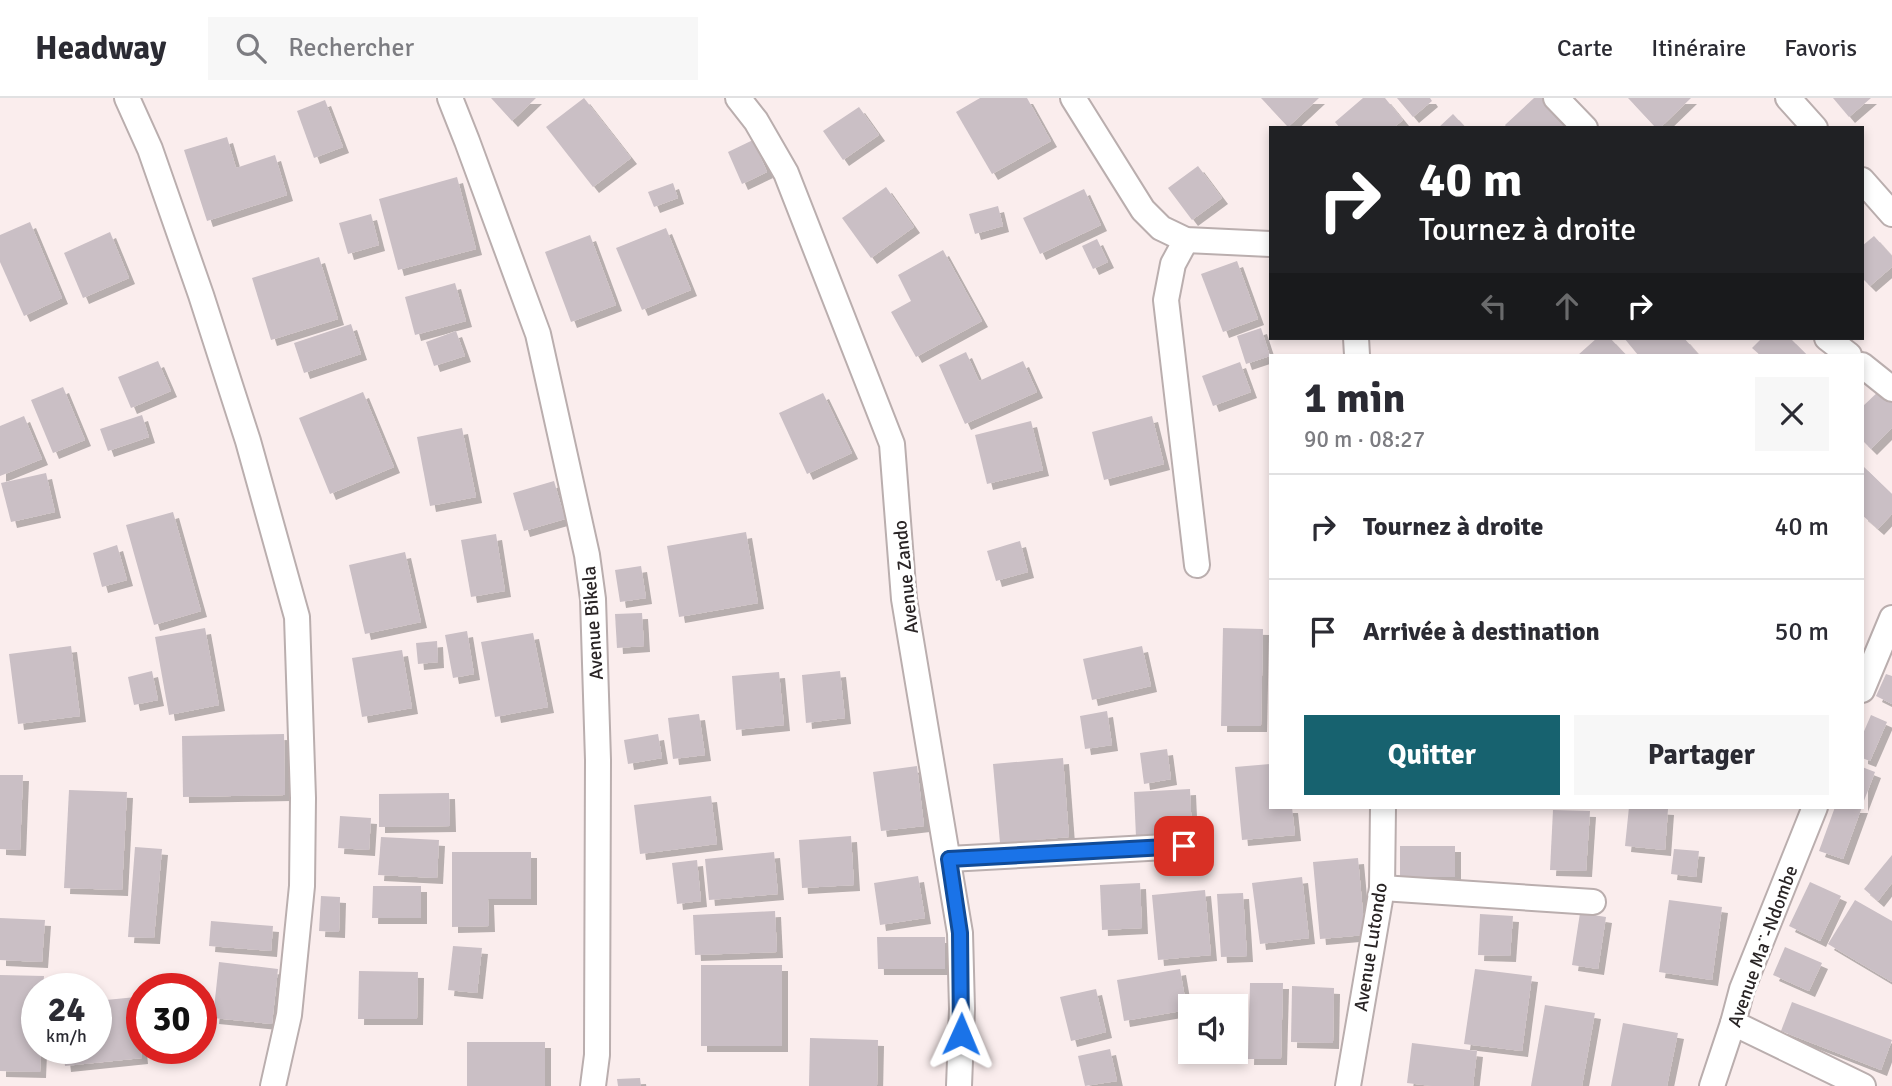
<!DOCTYPE html>
<html lang="fr">
<head>
<meta charset="utf-8">
<style>
  :root { --surface:#fff; --page:#f7f7f7; --text:#2b2b33; --muted:#7c7c81; --line:#e1e1e2; --accent:#17626f }
  body { margin:0; font-family:Signika,sans-serif; background:var(--page); color:var(--text); height:100vh; display:flex; flex-direction:column; font-size:26px; white-space:nowrap }
  * { box-sizing:border-box; margin:0 }
  p { font-size:23px; color:var(--muted) }
  .icon { flex:none; width:38px; height:38px; fill:none; stroke:currentColor; stroke-width:2; stroke-linecap:round; stroke-linejoin:round }
  .map { position:relative; flex:1; overflow:hidden }
  .sheet { position:absolute; left:1269px; top:256px; width:595px; height:455px; display:flex; flex-direction:column; background:var(--surface); border-radius:0px; box-shadow:0 4px 10px #0003 }
  .sheet>* { flex:none }
  .top-card { position:absolute; left:1269px; top:28px; width:595px; height:214px; border-radius:0px; box-shadow:0 4px 10px #0003; background:#202124; color:#fff; overflow:hidden }
  .tools { position:absolute; left:1178px; top:896px; display:grid; gap:14px }
  .tools a { display:grid; place-items:center; width:70px; height:70px; border-radius:0px; background:var(--surface); box-shadow:0 4px 10px #0003; font-size:35px }
  .speed { position:absolute; left:21px; top:875px; display:flex; gap:14px; font-size:35px; font-weight:700; text-align:center }
  .speed>* { display:grid; place-content:center; width:91px; height:91px; border-radius:50%; background:var(--surface); box-shadow:0 4px 10px #0003; line-height:1 }
  .speed small { font-size:18px; font-weight:400 }
  .speed .limit { border:10px solid #d22; background:#fff; color:#111 }
  .pin { position:absolute; display:grid; place-items:center; width:60px; height:60px; color:#fff; margin:-30px; border-radius:14px; box-shadow:0 4px 10px #0006 }
  .me { position:absolute; width:77px; margin:-38px; rotate:1deg; stroke-linejoin:round; filter:drop-shadow(0 0 5px #0008) }
  .turn { display:flex; align-items:center; gap:24px; height:147px; padding:0 35px; font-size:32px }
  .turn .icon { width:91px; height:91px; stroke-width:2.5 }
  .turn b { display:block; font-size:49px; line-height:60px }
  .lanes { display:flex; align-items:center; height:66px; padding:0 35px; background:#0003; justify-content:center; gap:35px; direction:ltr }
  .lanes .off { opacity:.35 }
  .round { display:grid; place-items:center; flex:none; width:74px; height:74px; border-radius:0px; background:var(--page) }
  .overview { display:flex; align-items:center; justify-content:space-between; height:119px; padding:0 35px }
  h1 { font-size:42px; font-weight:700; line-height:52px }
  .button { display:flex; gap:14px; margin-top:auto; padding:14px 35px }
  .button a { flex:1; height:80px; border-radius:0px; background:var(--accent); color:#fff; font-size:28px; font-weight:700; line-height:80px; text-align:center }
  .button a+a { background:var(--page); color:var(--text) }
  ul { padding:0; list-style:none }
  li { display:flex; align-items:center; gap:21px; height:105px; padding:0 35px; border-top:2px solid var(--line) }
  li div { flex:1 }
  li b { display:block; font-size:26px }
  li em { font-style:normal }
  header { display:flex; align-items:center; gap:42px; box-sizing:border-box; height:98px; padding:0 35px; background:var(--surface); border-bottom:2px solid var(--line) }
  header strong { font-size:33px }
  nav { display:flex; gap:38px; margin-inline-start:auto; font-size:24px }
  .search { width:490px; height:63px; background:var(--page); display:flex; align-items:center; gap:18px; box-sizing:border-box; padding:0 24px; border-radius:0px; color:var(--muted); font-size:26px }
  .map>svg:first-child { display:block }
  .building { fill:#cabfc5; filter:url(#shadow) }
  .lines { fill:none; stroke-linecap:round; stroke-linejoin:round }
  .street-casing { stroke:#baaeae; stroke-width:28 }
  .street { stroke:#fff; stroke-width:24 }
  .route-casing { stroke:#114b97; stroke-width:18 }
  .route { stroke:#1a73e8; stroke-width:12 }
  .labels { text-anchor:middle; stroke-width:6; stroke-linejoin:round; paint-order:stroke }
  .street-label { font-size:19px; fill:#292425; stroke:#fff }
</style>
</head>
<body>
<header>
<strong>Headway</strong>
<div class="search"><svg class="icon" aria-label="search" viewBox="0 0 24 24"><circle cx="10" cy="10" r="6"/><path d="M15 15l6 6"/></svg>Rechercher</div>
<nav><a>Carte</a><a>Itinéraire</a><a>Favoris</a></nav>
</header>
<div class="map">
<svg width="1892" height="988" viewBox="0 0 1892 988">
  <defs>
    <filter id="shadow"><feDropShadow dx="6" dy="6" stdDeviation="0" flood-color="#0004"/></filter>
  </defs>
  <rect width="100%" height="100%" fill="#faeded"/>
  <!-- building -->
  <g class="building">
    <path d="M491,0H536L512,23Z"/>
    <path d="M584,0L631,60L593,89L546,29Z"/>
    <path d="M980,0H1027L1051,43L992,76L956,14Z"/>
    <path d="M1261,0H1319L1288,29Z"/>
    <path d="M1363,0H1385L1403,22L1393,30H1340L1335,24Z"/>
    <path d="M1397,0H1430L1432,3L1413,19Z"/>
    <path d="M1534,0H1543L1569,28L1568,30H1507L1505,27Z"/>
    <path d="M1628,0H1691L1660,30H1656Z"/>
    <path d="M1833,0H1871L1849,19Z"/>
    <path d="M325,2L343,49L314,60L297,13Z"/>
    <path d="M859,9L879,37L843,62L823,33Z"/>
    <path d="M1453,16L1466,30H1438Z"/>
    <path d="M227,39L236,70L275,57L287,97L207,123L184,52Z"/>
    <path d="M753,42L767,74L742,86L728,54Z"/>
    <path d="M1198,68L1222,100L1192,122L1168,90Z"/>
    <path d="M457,79L476,151L398,172L379,101Z"/>
    <path d="M673,85L678,100L654,109L648,94Z"/>
    <path d="M886,89L914,129L871,160L842,120Z"/>
    <path d="M1084,91L1101,127L1040,156L1023,120Z"/>
    <path d="M998,108L1003,128L975,136L969,116Z"/>
    <path d="M371,116L379,147L348,156L339,125Z"/>
    <path d="M30,124L62,200L24,218L0,164V137Z"/>
    <path d="M666,130L691,192L642,212L616,150Z"/>
    <path d="M110,134L129,180L83,200L64,155Z"/>
    <path d="M590,137L616,207L571,224L545,154Z"/>
    <path d="M1874,138L1892,158V169L1870,188L1862,180V148Z"/>
    <path d="M1097,141L1108,164L1093,171L1082,148Z"/>
    <path d="M943,152L982,223L916,259L891,214L911,203L898,177Z"/>
    <path d="M319,159L338,221L271,242L252,180Z"/>
    <path d="M1237,163L1258,221L1223,234L1201,176Z"/>
    <path d="M455,185L466,223L415,237L405,199Z"/>
    <path d="M351,226L361,256L304,275L294,245Z"/>
    <path d="M1261,230L1270,258L1246,266L1237,238Z"/>
    <path d="M456,233L465,258L434,268L426,244Z"/>
    <path d="M1597,240H1610L1626,257H1578Z"/>
    <path d="M1624,240H1684L1699,257H1638Z"/>
    <path d="M1762,240H1790L1807,257H1760L1752,250Z"/>
    <path d="M966,254L979,283L1023,263L1037,294L965,326L939,267Z"/>
    <path d="M158,263L171,293L131,310L118,279Z"/>
    <path d="M1240,264L1251,294L1213,308L1202,278Z"/>
    <path d="M63,289L85,342L53,355L31,302Z"/>
    <path d="M1880,292L1892,305V330L1871,351L1862,342V309Z"/>
    <path d="M363,294L394,369L330,396L299,320Z"/>
    <path d="M823,295L852,355L807,376L779,315Z"/>
    <path d="M142,317L149,339L108,353L100,331Z"/>
    <path d="M24,318L42,361L0,378V328Z"/>
    <path d="M1152,318L1164,366L1104,382L1092,334Z"/>
    <path d="M1031,323L1043,372L987,386L975,337Z"/>
    <path d="M462,330L476,399L430,408L417,339Z"/>
    <path d="M1862,367L1892,396V416L1878,431L1862,417Z"/>
    <path d="M46,375L55,414L11,424L1,385Z"/>
    <path d="M554,383L565,421L524,433L513,395Z"/>
    <path d="M173,414L201,513L154,527L126,427Z"/>
    <path d="M746,434L758,505L679,519L667,448Z"/>
    <path d="M496,436L505,493L471,499L461,442Z"/>
    <path d="M1020,443L1028,474L996,483L987,453Z"/>
    <path d="M117,447L127,482L102,489L93,455Z"/>
    <path d="M405,454L421,524L365,536L349,467Z"/>
    <path d="M641,468L646,500L620,504L615,472Z"/>
    <path d="M642,515L644,548L617,550L615,516Z"/>
    <path d="M205,530L219,607L169,617L155,539Z"/>
    <path d="M1223,530L1263,531L1261,628H1221Z"/>
    <path d="M467,533L474,576L453,580L445,537Z"/>
    <path d="M533,535L548,609L495,619L481,544Z"/>
    <path d="M437,543L438,564L418,566L416,545Z"/>
    <path d="M71,548L80,618L18,626L9,556Z"/>
    <path d="M1142,548L1151,588L1092,602L1083,561Z"/>
    <path d="M402,552L412,610L362,619L352,560Z"/>
    <path d="M152,573L158,602L134,607L128,579Z"/>
    <path d="M840,573L845,620L806,625L802,577Z"/>
    <path d="M779,574L784,627L736,632L732,578Z"/>
    <path d="M1886,576L1892,578V606L1876,598Z"/>
    <path d="M1107,613L1112,647L1085,651L1080,618Z"/>
    <path d="M699,616L705,657L673,661L668,620Z"/>
    <path d="M1871,617L1887,624L1870,663L1862,660V638Z"/>
    <path d="M284,636L285,697L183,699L182,638Z"/>
    <path d="M658,636L662,660L628,666L624,642Z"/>
    <path d="M1167,651L1171,681L1144,686L1140,655Z"/>
    <path d="M1063,660L1069,739L1000,745L993,666Z"/>
    <path d="M1270,666V709H1292L1295,737L1242,742L1235,669Z"/>
    <path d="M917,668L924,728L881,733L873,674Z"/>
    <path d="M1862,669L1875,674L1862,708Z"/>
    <path d="M0,677H23L20,752L0,751Z"/>
    <path d="M1190,691L1192,736L1136,739L1134,694Z"/>
    <path d="M69,692L127,694L122,792L64,790Z"/>
    <path d="M449,695L450,728L379,729V696Z"/>
    <path d="M711,698L717,746L640,756L634,707Z"/>
    <path d="M1629,709L1668,711L1665,752L1625,748Z"/>
    <path d="M1835,709H1862L1843,761L1819,753Z"/>
    <path d="M1553,712L1590,713L1586,773L1550,772Z"/>
    <path d="M340,718L371,720L369,752L338,750Z"/>
    <path d="M851,738L854,787L802,790L799,742Z"/>
    <path d="M381,739L439,742L437,780L378,777Z"/>
    <rect x="1400" y="748" width="55" height="31"/>
    <path d="M135,749L162,751L154,840L128,839Z"/>
    <path d="M1674,751L1699,753L1696,779L1671,776Z"/>
    <path d="M452,754H531V801H488L489,828L452,829Z"/>
    <path d="M774,754L778,796L709,802L705,761Z"/>
    <path d="M1892,757V785L1878,803L1864,791Z"/>
    <path d="M1358,760L1365,837L1320,841L1313,764Z"/>
    <path d="M697,762L701,803L677,806L672,765Z"/>
    <path d="M918,778L925,820L880,827L874,785Z"/>
    <path d="M1302,779L1309,840L1260,846L1252,785Z"/>
    <path d="M1810,784L1841,798L1820,843L1789,828Z"/>
    <path d="M1140,785L1142,830L1102,832L1100,787Z"/>
    <path d="M373,788H421V820H372Z"/>
    <path d="M1205,792L1211,857L1158,862L1152,797Z"/>
    <path d="M1243,795L1247,858L1221,859L1217,796Z"/>
    <path d="M321,798L340,799L339,834L319,833Z"/>
    <path d="M1669,802L1722,809L1712,882L1659,874Z"/>
    <path d="M1855,802L1892,823V884L1828,846Z"/>
    <path d="M775,813L777,854L695,857L693,817Z"/>
    <path d="M1580,815L1606,819L1598,871L1572,867Z"/>
    <path d="M1480,816L1513,818L1510,858L1478,857Z"/>
    <path d="M0,820L45,822L42,864L0,862Z"/>
    <path d="M211,823L273,828L271,853L209,848Z"/>
    <path d="M877,839H945V871H878Z"/>
    <path d="M453,848L482,850L477,895L448,892Z"/>
    <path d="M1785,849L1822,865L1809,893L1773,877Z"/>
    <path d="M219,864L278,871L272,926L213,920Z"/>
    <rect x="701" y="867" width="81" height="81"/>
    <path d="M1180,871L1187,912L1124,923L1117,882Z"/>
    <path d="M1475,871L1532,878L1522,953L1464,946Z"/>
    <path d="M359,873L418,874L417,921H358Z"/>
    <path d="M0,877L44,878L43,891H37V950H41L40,974L0,973Z"/>
    <path d="M1250,885H1283L1281,961H1248Z"/>
    <path d="M1292,888L1334,890L1333,945L1291,944Z"/>
    <path d="M1096,891L1106,934L1071,943L1060,899Z"/>
    <path d="M136,899L142,960L65,968L63,950H96V903Z"/>
    <path d="M1792,904L1892,942L1881,972L1781,933Z"/>
    <path d="M1545,907L1595,915L1582,988H1531Z"/>
    <path d="M1623,925L1678,935L1667,988H1611Z"/>
    <path d="M810,940L878,942L877,988H809Z"/>
    <rect x="467" y="944" width="78" height="44"/>
    <path d="M1412,945L1477,953L1473,988H1432L1407,985Z"/>
    <path d="M1110,951L1117,983L1085,988L1078,958Z"/>
    <path d="M640,980L641,988H618L617,981Z"/>
  </g>
  <g class="lines">
    <!-- street casing -->
    <g class="street-casing">
      <g id="street">
        <path d="M127,0L150,51L201,197L248,343L297,519L303,700L302,788L289,917L273,988"/>
        <path d="M450,0L467,43L538,236L587,457L593,501L598,662L597,957L593,988"/>
        <path d="M738,0L756,23L786,75L892,346L904,501L960,835L962,911L959,988"/>
        <path d="M1073,0L1143,112L1161,130L1186,142L1270,146"/>
        <path d="M1556,0L1585,30"/>
        <path d="M1788,0L1815,30"/>
        <path d="M1862,82L1892,116"/>
        <path d="M1186,142L1173,166L1166,202L1197,467"/>
        <path d="M1356,240L1357,257"/>
        <path d="M1827,240L1849,257"/>
        <path d="M1862,267L1892,291"/>
        <path d="M1862,592L1892,520"/>
        <path d="M949,761L1184,748"/>
        <path d="M1382,790L1593,804"/>
        <path d="M1733,925L1863,988"/>
        <path d="M1348,988L1382,790L1383,709"/>
        <path d="M1712,988L1733,925L1742,891L1815,709"/>
      </g>
    </g>
    <!-- street -->
    <use href="#street" class="street"/>
  </g>
  <g class="lines">
    <!-- route casing -->
    <g class="route-casing">
      <path id="route" d="M961,936L960,835L949,761L1184,748"/>
    </g>
    <!-- route -->
    <use href="#route" class="route"/>
  </g>
  <g class="labels">
    <!-- street labels -->
    <g class="street-label">
      <text transform="translate(905 479) rotate(-96)" y="7">Avenue Zando</text>
      <text transform="translate(592 525) rotate(-94)" y="7">Avenue Bikela</text>
      <text transform="translate(1762 848) rotate(-70)" y="7">Avenue Ma¨-Ndombe</text>
      <text transform="translate(1370 849) rotate(-81)" y="7">Avenue Lutondo</text>
    </g>
  </g>
</svg>
<div class="tools">
<a><svg class="icon" aria-label="sound" viewBox="0 0 24 24"><path d="M4 9h4l5-4v14l-5-4H4zM17 9q2 3 0 6"/></svg></a>
</div>
<div class="speed"><div>24<small>km/h</small></div><div class="limit">30</div></div>
<div class="pin" style="left:1184px;top:748px;background:#d93025"><svg class="icon" aria-label="arrive" viewBox="0 0 24 24"><path d="M6 21V4h12l-3 4 3 4H6"/></svg></div>
<svg class="me" style="left:961px;top:936px" viewBox="-20 -20 40 40"><path d="M0-17L14 15 0 8-14 15z" fill="#1a73e8" stroke="#fff" stroke-width="4"/></svg>
<div class="top-card">
<div class="turn"><svg class="icon" aria-label="right" viewBox="0 0 24 24"><path d="M7 20v-9h11M14 6l5 5-5 5"/></svg><div><b>40 m</b>Tournez à droite</div></div>
<div class="lanes"><svg class="icon off" aria-label="left" viewBox="0 0 24 24"><path d="M17 20v-9H6M10 6l-5 5 5 5"/></svg><svg class="icon off" aria-label="ahead" viewBox="0 0 24 24"><path d="M12 20V5M6 11l6-6 6 6"/></svg><svg class="icon" aria-label="right" viewBox="0 0 24 24"><path d="M7 20v-9h11M14 6l5 5-5 5"/></svg></div>
</div>
<section class="sheet">
<div class="overview"><div><h1>1 min</h1><p>90 m · 08:27</p></div><a class="round"><svg class="icon" aria-label="close" viewBox="0 0 24 24"><path d="M6 6l12 12M18 6L6 18"/></svg></a></div>
<ul>
<li><svg class="icon" aria-label="right" viewBox="0 0 24 24"><path d="M7 20v-9h11M14 6l5 5-5 5"/></svg><div><b>Tournez à droite</b></div><em>40 m</em></li>
<li><svg class="icon" aria-label="arrive" viewBox="0 0 24 24"><path d="M6 21V4h12l-3 4 3 4H6"/></svg><div><b>Arrivée à destination</b></div><em>50 m</em></li>
</ul>
<div class="button"><a>Quitter</a><a>Partager</a></div>
</section>
</div>
</body>
</html>
